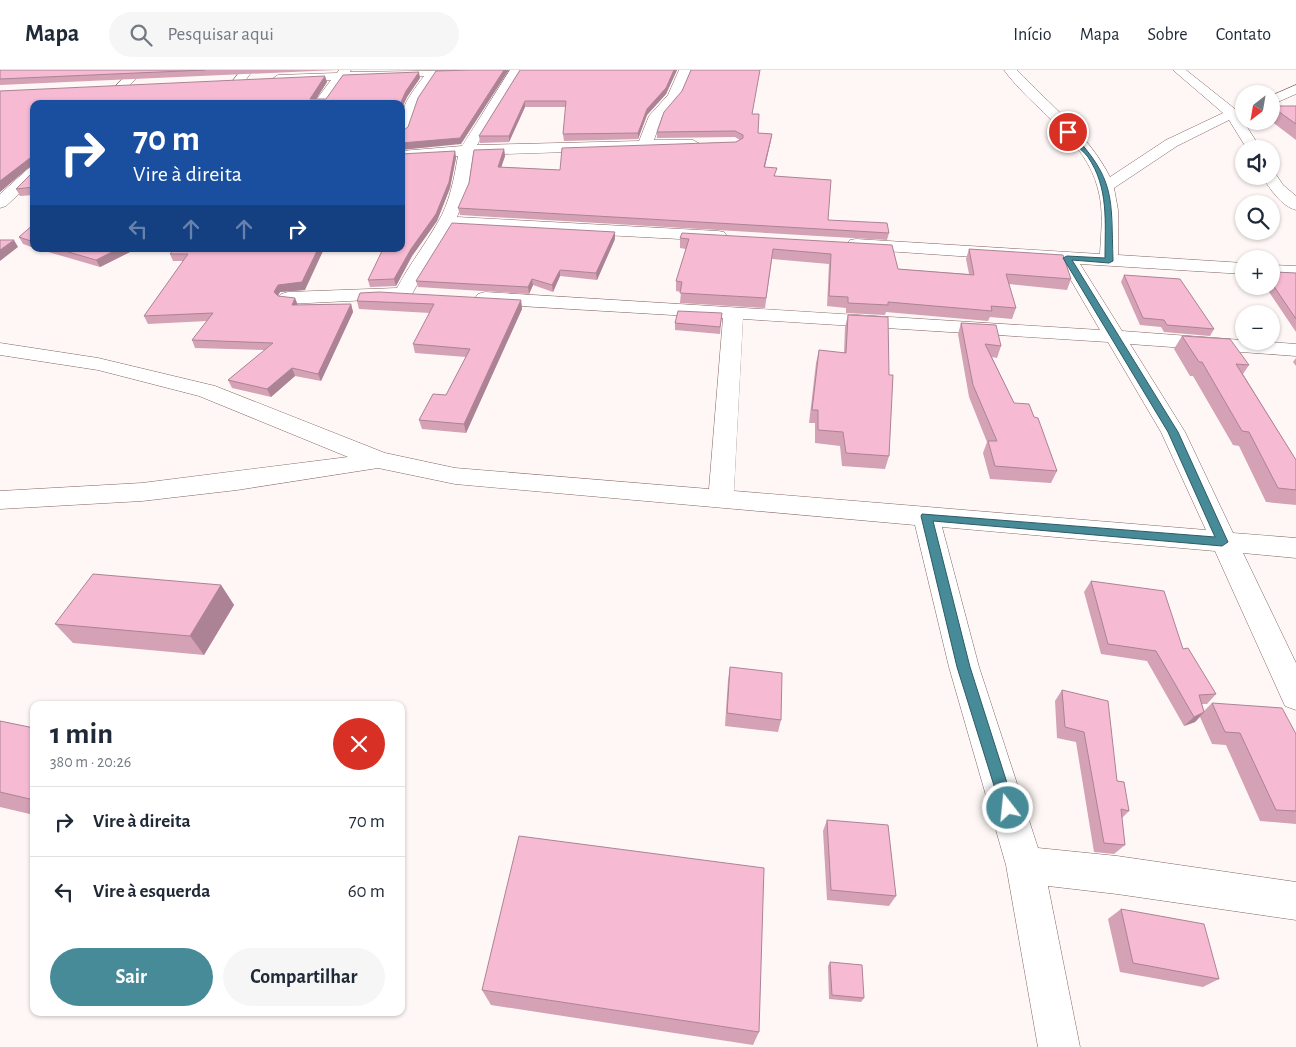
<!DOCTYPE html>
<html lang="pt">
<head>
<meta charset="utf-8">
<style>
  :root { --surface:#fff; --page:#f6f6f7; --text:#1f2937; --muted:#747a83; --line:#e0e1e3; --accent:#478b99 }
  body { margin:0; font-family:"Alegreya Sans",sans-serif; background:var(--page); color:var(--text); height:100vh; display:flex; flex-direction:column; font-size:19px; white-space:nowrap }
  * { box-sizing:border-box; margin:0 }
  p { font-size:16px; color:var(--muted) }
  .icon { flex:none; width:28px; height:28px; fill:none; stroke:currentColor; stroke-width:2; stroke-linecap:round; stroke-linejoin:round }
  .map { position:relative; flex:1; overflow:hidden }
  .drawer { position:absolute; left:30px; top:631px; width:375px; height:315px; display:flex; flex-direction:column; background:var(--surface); border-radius:10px; box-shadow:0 1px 4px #0004 }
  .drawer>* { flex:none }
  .banner { position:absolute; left:30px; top:30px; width:375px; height:152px; border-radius:10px; box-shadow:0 1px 4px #0004; background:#1a4fa0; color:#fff; overflow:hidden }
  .needle { width:32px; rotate:211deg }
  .tools { position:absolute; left:1235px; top:15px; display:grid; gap:10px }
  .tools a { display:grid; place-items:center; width:45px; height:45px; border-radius:50%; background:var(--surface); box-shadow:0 1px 4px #0004; font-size:25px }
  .pin { position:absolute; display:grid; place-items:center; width:42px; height:42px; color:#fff; margin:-21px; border:2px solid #fff; border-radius:50%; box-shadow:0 1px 5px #0007 }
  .me { position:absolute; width:55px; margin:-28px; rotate:344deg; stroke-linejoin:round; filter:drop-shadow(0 0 4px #0008) }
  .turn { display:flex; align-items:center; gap:18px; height:105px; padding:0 20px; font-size:22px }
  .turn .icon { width:65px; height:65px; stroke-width:2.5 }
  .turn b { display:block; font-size:35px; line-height:42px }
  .lanes { display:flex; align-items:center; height:48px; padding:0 20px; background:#0003; justify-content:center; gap:25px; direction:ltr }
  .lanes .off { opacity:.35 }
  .round { display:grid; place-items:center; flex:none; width:52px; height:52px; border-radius:26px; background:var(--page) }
  .overview { display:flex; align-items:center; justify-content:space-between; height:85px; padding:0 20px }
  h1 { font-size:30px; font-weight:700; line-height:38px }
  .primary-button { display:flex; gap:10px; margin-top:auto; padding:10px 20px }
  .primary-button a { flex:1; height:58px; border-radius:30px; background:var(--accent); color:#fff; font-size:20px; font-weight:700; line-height:58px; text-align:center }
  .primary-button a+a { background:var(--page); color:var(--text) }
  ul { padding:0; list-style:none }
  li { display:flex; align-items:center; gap:15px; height:70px; padding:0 20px; border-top:1px solid var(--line) }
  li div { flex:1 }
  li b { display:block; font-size:19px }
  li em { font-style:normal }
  header { display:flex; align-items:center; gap:30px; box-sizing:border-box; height:70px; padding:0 25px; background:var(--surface); border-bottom:1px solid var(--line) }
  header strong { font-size:24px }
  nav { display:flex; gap:28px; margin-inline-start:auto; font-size:18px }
  .search { width:350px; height:45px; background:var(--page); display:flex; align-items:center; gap:12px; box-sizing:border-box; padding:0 18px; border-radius:28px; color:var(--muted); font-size:19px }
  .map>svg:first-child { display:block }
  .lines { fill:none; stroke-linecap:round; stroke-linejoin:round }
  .street-casing { stroke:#836561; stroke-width:1 }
  .street { fill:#fff; fill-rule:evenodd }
  .wall { fill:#d4a1b5 }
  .shaded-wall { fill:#ac8394 }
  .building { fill:#f6bbd3; stroke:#ac8394 }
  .route { fill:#478b99; stroke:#2e5a63 }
</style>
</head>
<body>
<header>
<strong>Mapa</strong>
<div class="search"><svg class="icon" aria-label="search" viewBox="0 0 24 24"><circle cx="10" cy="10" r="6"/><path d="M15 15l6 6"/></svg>Pesquisar aqui</div>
<nav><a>Início</a><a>Mapa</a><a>Sobre</a><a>Contato</a></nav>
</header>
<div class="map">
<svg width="1296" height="977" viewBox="0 0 1296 977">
  <rect width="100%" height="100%" fill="#fef7f6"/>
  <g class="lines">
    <!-- street casing -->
    <g class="street-casing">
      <g id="street">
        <path d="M131,0H144L112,34H98Z"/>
        <path d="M241,0H253L228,34H215Z"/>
        <path d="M339,0H351L350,2L478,0L472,4L436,5L418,33L408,63L401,67C401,35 405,32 424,6L344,10L326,34H313L331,10L278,13L272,9L278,5L337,3Z"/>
        <path d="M510,0H522L477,75L639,71L649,46L668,25L679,0H691L680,26L662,47L654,70H693L700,74L693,78L473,85L468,119L457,147L718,161L724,162L727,166L724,170L718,171L452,157L432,187L410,228L288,234L281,232L278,228L281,224L288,222L397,218C409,195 425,175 438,152C450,132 454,108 458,86L401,89V81L462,76Z"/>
        <path d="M1004,0H1017C1049,34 1088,64 1110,107L1166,70L1223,43L1173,0H1186L1235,39L1244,36V45L1240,46L1261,79H1247L1229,50L1177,76L1114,118L1118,140V185L1244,193V204L1080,194L1122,261L1296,274V286L1130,274L1185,362L1233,463L1296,468V488L1243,483L1296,593V640L1285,636L1215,481L942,457L979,597L1038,778L1117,786L1296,812V850L1117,824L1048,816L1080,977H1038L1006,795L949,597L915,455L455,414L378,398L237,420L142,431L0,439V421L142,413L348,387L199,326L98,300L0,285V273L98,288L215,316L385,383L455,398L709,419L723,248L485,234L478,232L475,228L478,224L485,222L1100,260L1061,193L856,179L850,178L847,174L850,170L856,169L1100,184C1101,163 1104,140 1098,119C1086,69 1033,40 1004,0ZM743,249L1108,272L1161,362L1206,460L734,421Z"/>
        <path d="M1296,15V24L1271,35V26Z"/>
        <path d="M34,96V110L6,136L0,138V124L29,98Z"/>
        <path d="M1271,102L1275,103L1283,115L1296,126V140C1281,136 1270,119 1262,106H1271Z"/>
        <path d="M1271,195L1296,196V208L1271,207Z"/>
      </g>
    </g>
    <!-- street -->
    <use href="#street" class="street"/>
  </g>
  <!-- wall -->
  <g class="wall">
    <path d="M0,0H336L0,15Z"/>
    <path d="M520,0H677L666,24L647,45L638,69L564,71L563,64L566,37H525L509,72L480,73L479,66Z"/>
    <path d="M420,8L407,27L401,40V43V34H34V125L20,126L16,119L32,103V95L0,122V21L327,12L316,29H326Z"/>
    <path d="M682,21L753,44L758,63L772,64L771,70L765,97L828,150L889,163L887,170L460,145L458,138L504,79L505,86L501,97L560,100L736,72L740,70L735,67L657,68V62Z"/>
    <path d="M1271,36H1296V70L1271,51Z"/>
    <path d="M455,81L456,88L450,118L437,151L412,186L396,216L370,217L368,210Z"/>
    <path d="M34,154V178L23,174L19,167Z"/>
    <path d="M680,168L892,175L898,199L969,204L966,189L969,179L1071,209L1067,220L1009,214L1016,238L1012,249L990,247L988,251L886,242L885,245L846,243V238L827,236L829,194L772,189L765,238L680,233L681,222L676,221V211L686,179L680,178Z"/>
    <path d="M615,169L597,210L560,206L553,222L533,215L529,224L418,217L416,211Z"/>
    <path d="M38,179H136L100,197Z"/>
    <path d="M174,179L305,220L280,222L278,226L298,235L351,234L353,242L321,311L295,306L271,327L232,318L228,310L265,280L195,278L192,270L207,251L148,254L144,246L183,191H173L170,184Z"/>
    <path d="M1271,199L1275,202L1296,203V262L1265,216H1271Z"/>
    <path d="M1124,205L1214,259L1210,266L1164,262L1161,257L1140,255L1121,212Z"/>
    <path d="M521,230L522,239L466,363L422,359L419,350L446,325L466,287L415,283L413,274L430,243L359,239L357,231Z"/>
    <path d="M722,243L720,264L675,260V253Z"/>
    <path d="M848,245L889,386L885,399L842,396L840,376L815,373V353H809L816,293L819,280L844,283L845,257Z"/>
    <path d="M961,253L1001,276L997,288L992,287L1014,333L1034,347L1057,401L1051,413L990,409L983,383L987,372L969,327L958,264Z"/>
    <path d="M1182,266L1249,295L1243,304L1296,390V435L1266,432L1239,376L1233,375L1193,306H1190L1174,279Z"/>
    <path d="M1296,288V296L1293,292Z"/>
    <path d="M1091,511L1183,579L1216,624L1207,634H1202L1204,641L1212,633L1296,664V754L1260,751L1226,675L1212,674L1200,647L1195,652L1184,656L1147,591L1101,584L1084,522Z"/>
    <path d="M221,515L234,535L204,585L73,573L55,554Z"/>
    <path d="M730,597L781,650L778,662L725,656L728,610Z"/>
    <path d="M1062,620L1117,711L1129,741L1122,748L1125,775L1114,784L1094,782L1076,672L1057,668L1055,631Z"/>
    <path d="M0,651L34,658V745L0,737Z"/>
    <path d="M827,750L896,826L889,836L827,830L823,761Z"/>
    <path d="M1121,839L1219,909L1203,917L1120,902L1108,849Z"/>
    <path d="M830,892L864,928L861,932L829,929L828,896Z"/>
    <path d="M482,920L759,962L753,975L491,935Z"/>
  </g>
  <!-- shaded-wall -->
  <g class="shaded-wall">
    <path d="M504,0H509L461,74L401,80V73Z"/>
    <path d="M674,0H677L666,24L647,45L638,69V63L647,39Z"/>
    <path d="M419,2L420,8L407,27L401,40V43V34H400L406,21Z"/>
    <path d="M325,6L327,12L313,34L310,29Z"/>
    <path d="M525,31V37L509,72V66Z"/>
    <path d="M772,64L771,70L763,104L764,97Z"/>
    <path d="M504,79L505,86L499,104L498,97Z"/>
    <path d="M455,81L456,88L450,118L437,151L412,186L396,216L394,209Z"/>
    <path d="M30,88L33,94L0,122V111Z"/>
    <path d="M615,162V169L597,210L596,203Z"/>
    <path d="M14,170L18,177L0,191V180Z"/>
    <path d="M118,179H136L100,197L96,190Z"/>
    <path d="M318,179H324L305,220L280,222L276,229L274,222L278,215Z"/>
    <path d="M560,200V206L553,222L552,215Z"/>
    <path d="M532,209L533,215L529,224L528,217Z"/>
    <path d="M295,228L298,235H292Z"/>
    <path d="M521,230L522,239L466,363L464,354Z"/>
    <path d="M351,234L353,242L321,311L318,304Z"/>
    <path d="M292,298L295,306L271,327L267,319Z"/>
    <path d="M221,515L234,535L204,585L190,566Z"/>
    <path d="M1204,642L1195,652L1184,656L1194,647Z"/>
  </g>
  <!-- building -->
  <g class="building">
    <path d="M0,0H205L0,9Z"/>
    <path d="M470,0H504L460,68L401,73V62L408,57L418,28L436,1Z"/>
    <path d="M520,0H674L666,18L647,39L638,63L563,64L566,31H525L509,66H479Z"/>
    <path d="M691,0H760L752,44H759L758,63L772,64L764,97L777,98L774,106L831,110L828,150L887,153L889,163L458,138L469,113L474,80L504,79L498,97L560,100L562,78L736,72L743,68V65L735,61L657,62L664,42L682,21Z"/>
    <path d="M419,2L406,21L400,34H34V117L16,119L32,103V89L30,88L0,111V21L325,6L310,29H326L343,5Z"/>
    <path d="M1271,36H1296V54Z"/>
    <path d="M455,81L449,112L436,144L411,179L394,209L368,210L383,179H401V84Z"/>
    <path d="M452,153L615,162L596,203L560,200L552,215L532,209L528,217L416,211Z"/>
    <path d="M34,154V172L19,167Z"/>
    <path d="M682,163L892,175L898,199L974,205L969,179L1063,185L1071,209L1006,204L1016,238L991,236L992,241L888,232V235L848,233V227L829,226L831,184L773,179L766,228L680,223L682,212L676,211L689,169L680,168Z"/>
    <path d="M0,170H14L0,180Z"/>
    <path d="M58,179H118L96,190Z"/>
    <path d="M174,179H318L302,212L278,215L274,222L278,226L295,228L292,235L351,234L318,304L292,298L267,319L228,310L273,273L192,270L213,243L144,246L188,184H170Z"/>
    <path d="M1271,199L1273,200L1275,202L1296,203V249L1271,212Z"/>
    <path d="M1124,205L1180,209L1214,259L1167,255L1164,250L1143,248Z"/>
    <path d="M379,222L521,230L464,354L419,350L433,324L446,325L470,279L413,274L434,234L357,231L360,223Z"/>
    <path d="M678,241L722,243L720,257L675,253Z"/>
    <path d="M848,245L888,247L889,305H893L889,386L846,383L843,362L818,360V340H812L819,280L846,283Z"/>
    <path d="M961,253L996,255L1001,276L985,274L1014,333L1029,334L1034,347L1038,348L1057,401L995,396L988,371H997L973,315Z"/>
    <path d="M1182,266L1230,269L1249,295L1236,294L1296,390V420L1278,418L1249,362L1242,361L1202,292H1199Z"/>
    <path d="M93,504L221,515L190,566L55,554Z"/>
    <path d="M1091,511L1164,521L1183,579L1188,578L1216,624L1199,625L1204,642L1194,647L1156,581L1108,574Z"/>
    <path d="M730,597L782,603L781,650L727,643Z"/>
    <path d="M1062,620L1108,631L1117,711L1124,712L1129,741L1121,739L1125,775L1104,773L1084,662L1065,657Z"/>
    <path d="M1212,633L1282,638L1296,664V741L1276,740L1240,663L1225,662Z"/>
    <path d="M0,651L34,658V730L0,722Z"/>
    <path d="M827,750L888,755L896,826L831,820Z"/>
    <path d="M519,766L764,798L759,962L482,920Z"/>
    <path d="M1121,839L1204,854L1219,909L1133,893Z"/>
    <path d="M830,892L862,895L864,928L832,925Z"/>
  </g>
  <!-- route -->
  <path class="route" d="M1066,61H1070C1116,110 1111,126 1113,191L1109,193L1072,190L1178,362L1228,472L1222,476L933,451L970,597L1015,738L1013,743L1008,745L1003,743L1001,738L957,597L921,446L922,444L1215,467L1168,362L1063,188L1067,186L1105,188C1105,152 1109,118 1088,87C1082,79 1068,70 1066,61Z"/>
</svg>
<div class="tools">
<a><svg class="needle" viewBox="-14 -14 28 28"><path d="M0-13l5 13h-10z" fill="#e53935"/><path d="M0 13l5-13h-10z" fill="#747a83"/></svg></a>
<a><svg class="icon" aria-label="sound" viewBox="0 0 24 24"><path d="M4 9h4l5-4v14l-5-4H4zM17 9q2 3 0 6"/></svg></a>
<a><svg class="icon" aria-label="search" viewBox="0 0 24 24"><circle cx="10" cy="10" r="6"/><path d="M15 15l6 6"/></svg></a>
<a>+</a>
<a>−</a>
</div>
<div class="pin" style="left:1068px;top:62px;background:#d93025"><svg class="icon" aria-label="arrive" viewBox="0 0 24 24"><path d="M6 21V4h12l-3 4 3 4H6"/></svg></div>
<svg class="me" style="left:1008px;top:738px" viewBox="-20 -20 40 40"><circle r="17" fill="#478b99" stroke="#fff" stroke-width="3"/><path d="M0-11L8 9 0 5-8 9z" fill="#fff"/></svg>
<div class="banner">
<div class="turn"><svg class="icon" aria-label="right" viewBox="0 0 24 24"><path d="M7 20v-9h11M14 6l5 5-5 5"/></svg><div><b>70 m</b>Vire à direita</div></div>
<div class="lanes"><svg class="icon off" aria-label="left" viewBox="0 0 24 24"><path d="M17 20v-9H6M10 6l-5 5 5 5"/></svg><svg class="icon off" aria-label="ahead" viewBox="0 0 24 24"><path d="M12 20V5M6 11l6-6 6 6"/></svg><svg class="icon off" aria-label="ahead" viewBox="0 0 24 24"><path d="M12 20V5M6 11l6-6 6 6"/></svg><svg class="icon" aria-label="right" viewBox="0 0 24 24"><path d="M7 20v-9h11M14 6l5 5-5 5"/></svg></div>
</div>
<section class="drawer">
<div class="overview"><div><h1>1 min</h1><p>380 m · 20:26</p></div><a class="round" style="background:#d93025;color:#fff"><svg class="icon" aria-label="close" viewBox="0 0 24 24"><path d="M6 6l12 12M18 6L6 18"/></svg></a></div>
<ul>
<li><svg class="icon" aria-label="right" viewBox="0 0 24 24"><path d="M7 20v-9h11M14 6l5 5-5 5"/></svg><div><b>Vire à direita</b></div><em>70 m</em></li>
<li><svg class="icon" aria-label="left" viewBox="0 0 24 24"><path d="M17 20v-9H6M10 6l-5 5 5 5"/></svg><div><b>Vire à esquerda</b></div><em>60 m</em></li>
</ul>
<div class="primary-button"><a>Sair</a><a>Compartilhar</a></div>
</section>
</div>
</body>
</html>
